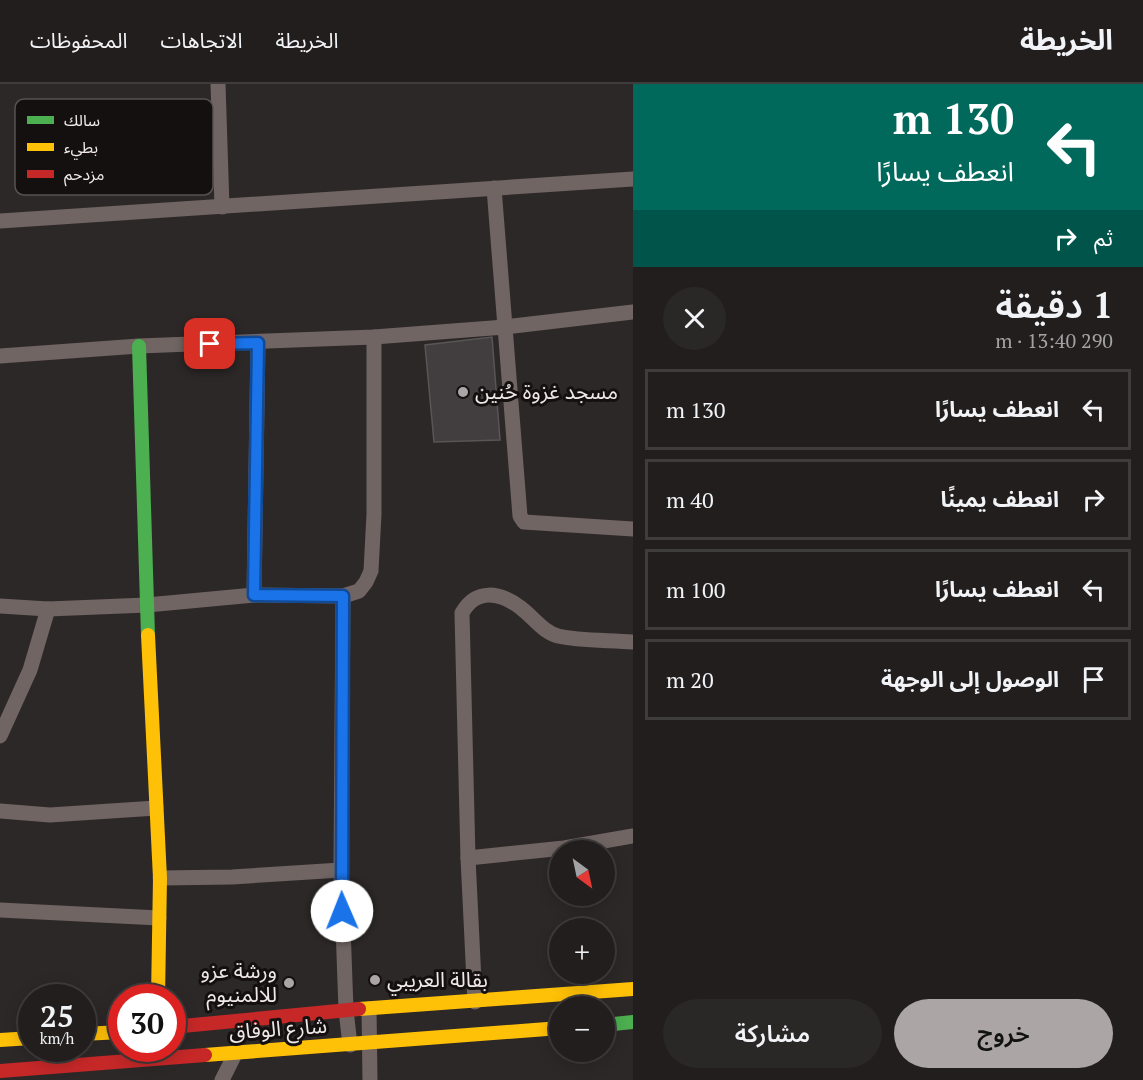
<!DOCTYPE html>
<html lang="ar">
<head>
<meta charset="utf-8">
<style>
  :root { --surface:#221e1e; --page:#2a2727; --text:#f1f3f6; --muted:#a2a2a4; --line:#3f3c3c; --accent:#aca5a5 }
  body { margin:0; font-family:"PT Serif","Noto Sans Arabic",serif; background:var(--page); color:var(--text); direction:rtl; height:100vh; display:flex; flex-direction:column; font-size:22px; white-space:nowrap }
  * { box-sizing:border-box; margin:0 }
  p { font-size:20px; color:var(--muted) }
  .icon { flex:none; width:33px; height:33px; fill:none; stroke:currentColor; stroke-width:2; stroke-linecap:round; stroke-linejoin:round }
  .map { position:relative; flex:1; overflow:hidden; direction:ltr }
  .side { display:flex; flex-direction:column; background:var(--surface); width:510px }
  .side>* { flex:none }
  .banner { background:#00695c; color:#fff; overflow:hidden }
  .needle { width:39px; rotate:147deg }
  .fabs { position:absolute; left:549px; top:756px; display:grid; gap:12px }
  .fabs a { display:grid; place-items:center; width:66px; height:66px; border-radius:50%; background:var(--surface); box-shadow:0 3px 15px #0003,0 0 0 2px var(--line); font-size:30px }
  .speed { position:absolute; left:18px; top:900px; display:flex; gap:12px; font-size:30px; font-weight:700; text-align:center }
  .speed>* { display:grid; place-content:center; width:78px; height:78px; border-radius:50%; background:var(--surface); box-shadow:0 3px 15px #0003,0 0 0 2px var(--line); line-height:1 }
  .speed small { font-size:15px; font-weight:400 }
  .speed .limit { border:9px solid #d22; background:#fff; color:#111 }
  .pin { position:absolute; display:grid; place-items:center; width:51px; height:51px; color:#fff; margin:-26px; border-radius:12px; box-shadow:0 3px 9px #0006 }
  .me { position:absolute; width:66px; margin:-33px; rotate:359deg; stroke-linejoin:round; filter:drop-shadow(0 0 4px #0008) }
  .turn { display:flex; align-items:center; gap:21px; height:126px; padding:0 30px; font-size:27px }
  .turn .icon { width:78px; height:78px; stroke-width:2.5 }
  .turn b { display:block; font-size:42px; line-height:51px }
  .then { display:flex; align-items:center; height:57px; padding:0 30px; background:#0003; gap:12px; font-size:22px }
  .round { display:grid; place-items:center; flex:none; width:63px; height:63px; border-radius:32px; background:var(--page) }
  .overview { display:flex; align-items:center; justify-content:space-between; height:102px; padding:0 30px }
  h1 { font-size:36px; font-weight:600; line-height:45px }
  .primary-button { display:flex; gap:12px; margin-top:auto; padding:12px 30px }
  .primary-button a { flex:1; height:69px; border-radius:36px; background:var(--accent); color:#111; font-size:24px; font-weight:600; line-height:69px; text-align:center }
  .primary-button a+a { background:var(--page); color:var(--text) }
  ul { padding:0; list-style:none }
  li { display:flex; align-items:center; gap:18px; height:81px; margin:0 12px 9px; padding:0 18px; border:3px solid var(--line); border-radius:0px }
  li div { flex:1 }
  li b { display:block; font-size:22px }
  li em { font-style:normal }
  header { display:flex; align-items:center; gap:36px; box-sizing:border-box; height:84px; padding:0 30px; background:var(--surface); border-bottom:2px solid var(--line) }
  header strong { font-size:28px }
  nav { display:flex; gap:33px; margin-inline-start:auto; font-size:21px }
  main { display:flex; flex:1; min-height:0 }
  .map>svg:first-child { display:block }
  .building { fill:#423e3f; stroke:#595556; stroke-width:1.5 }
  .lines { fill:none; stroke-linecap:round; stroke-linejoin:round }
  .street { stroke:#706563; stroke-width:15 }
  .fast { stroke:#4caf50; stroke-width:14 }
  .slow { stroke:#ffc107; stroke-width:14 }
  .jam { stroke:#c62828; stroke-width:14 }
  .route-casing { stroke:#114b97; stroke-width:15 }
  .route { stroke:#1a73e8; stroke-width:10 }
  .poi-dot { fill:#aca5a5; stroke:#151010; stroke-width:2 }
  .labels { text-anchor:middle; stroke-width:6; stroke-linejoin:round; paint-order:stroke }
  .poi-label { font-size:21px; fill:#f0e8e9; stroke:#151010; text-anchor:start }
  .street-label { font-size:21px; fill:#f0e8e9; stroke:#151010 }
  .key { fill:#151010; stroke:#575151; stroke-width:1.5 }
  .key-label { font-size:16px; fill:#f0e8e9 }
</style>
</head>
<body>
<header>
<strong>الخريطة</strong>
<nav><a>الخريطة</a><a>الاتجاهات</a><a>المحفوظات</a></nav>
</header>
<main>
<section class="side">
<div class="banner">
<div class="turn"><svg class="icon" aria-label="left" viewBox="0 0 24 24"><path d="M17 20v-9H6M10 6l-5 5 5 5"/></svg><div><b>130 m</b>انعطف يسارًا</div></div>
<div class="then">ثم<svg class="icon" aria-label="right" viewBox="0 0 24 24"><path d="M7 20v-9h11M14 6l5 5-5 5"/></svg></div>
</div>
<div class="overview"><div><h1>1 دقيقة</h1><p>290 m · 13:40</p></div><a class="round"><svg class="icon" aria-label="close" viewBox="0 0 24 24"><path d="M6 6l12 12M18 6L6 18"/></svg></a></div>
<ul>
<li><svg class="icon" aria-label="left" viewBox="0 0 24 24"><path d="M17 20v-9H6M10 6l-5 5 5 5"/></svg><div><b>انعطف يسارًا</b></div><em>130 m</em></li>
<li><svg class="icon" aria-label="right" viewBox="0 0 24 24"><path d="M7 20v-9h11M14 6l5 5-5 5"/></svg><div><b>انعطف يمينًا</b></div><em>40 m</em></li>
<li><svg class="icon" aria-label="left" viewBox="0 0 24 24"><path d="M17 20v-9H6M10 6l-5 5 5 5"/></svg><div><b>انعطف يسارًا</b></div><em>100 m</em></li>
<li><svg class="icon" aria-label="arrive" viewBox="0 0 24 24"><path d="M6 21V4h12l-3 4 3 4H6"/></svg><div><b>الوصول إلى الوجهة</b></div><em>20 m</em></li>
</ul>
<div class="primary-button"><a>خروج</a><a>مشاركة</a></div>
</section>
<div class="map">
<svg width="633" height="996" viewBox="0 0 633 996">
  <rect width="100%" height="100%" fill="#2d2828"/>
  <!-- building -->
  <path class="building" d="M492,253L500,356L434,358L425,261Z"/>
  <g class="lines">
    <!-- street -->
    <g class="street">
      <path d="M218,0L222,123"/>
      <path d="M494,104L520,432L524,438L633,445"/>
      <path d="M0,137L633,95"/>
      <path d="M0,272L139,262L374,253L505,243L633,228"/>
      <path d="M254,511L258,259"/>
      <path d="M343,512L341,786L346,926L350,961"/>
      <path d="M0,522L48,525L147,521L254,511L343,512L359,507L366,498L371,487L374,430V253"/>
      <path d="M0,652L30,586L48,525"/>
      <path d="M0,727L50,731L156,724"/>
      <path d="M468,774L564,764L633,752"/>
      <path d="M160,794L232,793L341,786"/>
      <path d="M0,826L159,834"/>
      <path d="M475,918L468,774L462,529C476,504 500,508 521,524C533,533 543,548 558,552C579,557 611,556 633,558"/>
      <path d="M369,925L370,996"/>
      <path d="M222,996L236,968"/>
    </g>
    <!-- fast -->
    <g class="fast">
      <path d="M139,262L148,551"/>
      <path d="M604,941L633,938"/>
    </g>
    <!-- slow -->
    <g class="slow">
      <path d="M148,551L160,794L158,914"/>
      <path d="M359,925L633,905"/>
      <path d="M82,950L122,948"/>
      <path d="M0,956L32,954"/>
      <path d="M205,971L560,944"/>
    </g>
    <!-- jam -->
    <g class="jam">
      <path d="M172,943L359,925"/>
      <path d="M0,987L205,971"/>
    </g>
  </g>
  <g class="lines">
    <!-- route casing -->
    <g class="route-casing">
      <path id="route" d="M210,260L258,259L254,511L343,512L342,827"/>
    </g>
    <!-- route -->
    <use href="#route" class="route"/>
  </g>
  <!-- markers -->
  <g class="poi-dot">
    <circle cx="463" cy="308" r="6"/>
    <circle cx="375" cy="896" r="6"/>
    <circle cx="289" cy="899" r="6"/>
  </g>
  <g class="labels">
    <!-- poi labels -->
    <g class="poi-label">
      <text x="475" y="315">مسجد غزوة حُنين</text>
      <text x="277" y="894" text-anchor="end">ورشة عزو<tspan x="277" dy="24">للالمنيوم</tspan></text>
      <text x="387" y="903">بقالة العريبي</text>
    </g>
    <!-- street labels -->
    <g class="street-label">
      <text transform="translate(278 945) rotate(-4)" y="7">شارع الوفاق</text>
    </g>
  </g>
  <!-- legend -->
  <rect x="15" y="15" width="198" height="96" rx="9" class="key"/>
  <rect x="27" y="32" width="27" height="8" fill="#4caf50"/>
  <rect x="27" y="59" width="27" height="8" fill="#ffc107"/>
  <rect x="27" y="86" width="27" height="8" fill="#c62828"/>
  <g class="key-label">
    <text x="64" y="42">سالك</text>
    <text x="64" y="69">بطيء</text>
    <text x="64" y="96">مزدحم</text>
  </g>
</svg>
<div class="fabs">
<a><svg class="needle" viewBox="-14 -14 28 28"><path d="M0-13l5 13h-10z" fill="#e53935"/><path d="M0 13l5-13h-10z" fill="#a2a2a4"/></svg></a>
<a>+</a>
<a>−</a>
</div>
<div class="speed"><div>25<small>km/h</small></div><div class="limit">30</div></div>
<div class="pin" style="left:210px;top:260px;background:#d93025"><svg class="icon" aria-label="arrive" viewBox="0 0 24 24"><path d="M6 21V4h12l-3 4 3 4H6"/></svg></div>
<svg class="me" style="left:342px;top:827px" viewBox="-20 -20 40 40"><circle r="19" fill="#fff"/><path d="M0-13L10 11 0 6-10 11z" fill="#1a73e8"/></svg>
</div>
</main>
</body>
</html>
